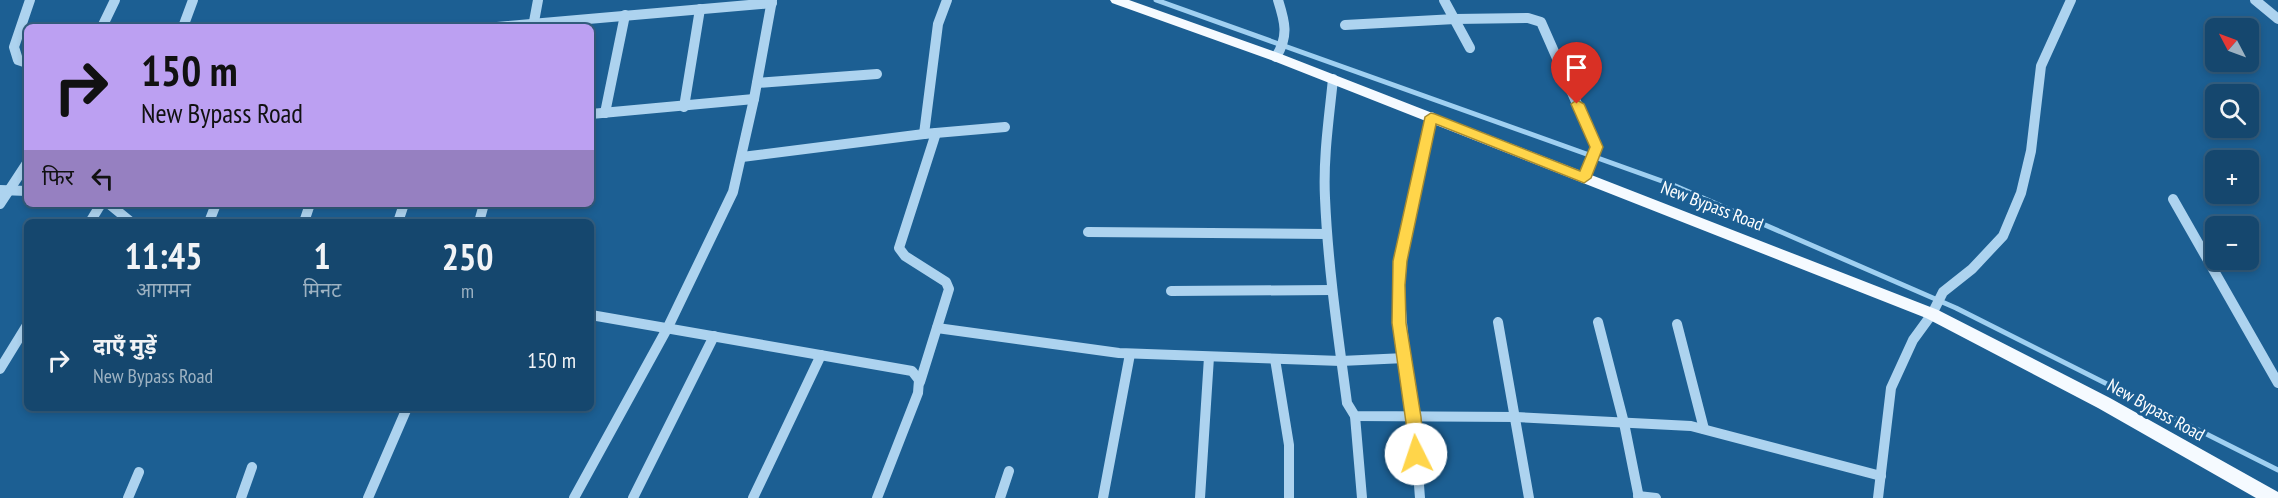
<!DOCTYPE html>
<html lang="hi">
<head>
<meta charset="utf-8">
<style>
  :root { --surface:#15476e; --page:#225176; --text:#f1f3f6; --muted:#9db2c2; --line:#345f81 }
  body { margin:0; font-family:"PT Sans Narrow","Noto Sans Devanagari",sans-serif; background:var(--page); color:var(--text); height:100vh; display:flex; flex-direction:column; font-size:22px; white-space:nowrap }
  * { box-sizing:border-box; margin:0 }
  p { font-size:20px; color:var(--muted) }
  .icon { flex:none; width:33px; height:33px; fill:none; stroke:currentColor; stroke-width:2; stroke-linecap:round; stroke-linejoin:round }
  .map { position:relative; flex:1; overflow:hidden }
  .sheet { position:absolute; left:24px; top:219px; width:570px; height:192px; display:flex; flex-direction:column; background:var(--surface); border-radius:9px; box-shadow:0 3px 9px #0003,0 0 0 2px var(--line) }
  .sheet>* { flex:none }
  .banner { position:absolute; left:24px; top:24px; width:570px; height:183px; border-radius:9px; box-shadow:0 3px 9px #0003,0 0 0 2px var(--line); background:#bca0f2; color:#111; overflow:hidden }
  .needle { width:39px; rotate:311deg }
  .tools { position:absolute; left:2205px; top:18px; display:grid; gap:12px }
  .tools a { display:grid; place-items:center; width:54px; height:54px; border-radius:9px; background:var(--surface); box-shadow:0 3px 9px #0003,0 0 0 2px var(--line); font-size:30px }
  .pin { position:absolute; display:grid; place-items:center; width:51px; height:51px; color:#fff; margin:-62px -26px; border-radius:50% 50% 50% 0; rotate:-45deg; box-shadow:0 0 6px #0007 }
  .pin .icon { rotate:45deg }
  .me { position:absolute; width:66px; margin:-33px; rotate:356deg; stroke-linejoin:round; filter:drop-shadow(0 0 4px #0008) }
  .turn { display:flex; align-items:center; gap:21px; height:126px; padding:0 18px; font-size:27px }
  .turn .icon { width:78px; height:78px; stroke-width:2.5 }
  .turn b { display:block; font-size:42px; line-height:51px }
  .then { display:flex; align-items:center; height:57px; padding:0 18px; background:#0003; gap:12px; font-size:22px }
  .eta { display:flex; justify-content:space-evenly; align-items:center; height:102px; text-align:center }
  .eta b { font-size:36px; font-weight:800; line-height:42px }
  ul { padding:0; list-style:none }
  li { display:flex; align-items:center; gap:18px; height:78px; padding:0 18px }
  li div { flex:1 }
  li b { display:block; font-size:22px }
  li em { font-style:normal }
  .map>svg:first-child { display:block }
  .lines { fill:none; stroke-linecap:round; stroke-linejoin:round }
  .stream { stroke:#a0d0f1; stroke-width:5 }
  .minor { stroke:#add3ef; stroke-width:10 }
  .major { fill:#f5faff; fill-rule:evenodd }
  .route { fill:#ffd54a; stroke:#a68a30; stroke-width:1.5 }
  .labels { text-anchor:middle; stroke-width:6; stroke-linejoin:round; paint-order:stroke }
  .street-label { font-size:18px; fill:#fff; stroke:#1c5f93 }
</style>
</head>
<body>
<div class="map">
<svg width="2278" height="498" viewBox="0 0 2278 498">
  <rect width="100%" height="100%" fill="#1c5f93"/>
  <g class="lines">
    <!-- stream -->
    <path class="stream" d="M1156,0L1673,185L1956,308L2278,470"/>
    <!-- minor -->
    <g class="minor">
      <path d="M1444,0L1470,48"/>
      <path d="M2255,0L2278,19"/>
      <path d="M1345,25L1455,19L1528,18L1541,22L1596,147L1584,178"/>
      <path d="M102,27L115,0"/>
      <path d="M183,27L193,0"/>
      <path d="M497,27L772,3"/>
      <path d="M533,27L538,0"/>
      <path d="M1276,57C1289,36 1285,22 1278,0"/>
      <path d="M27,63L18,60L14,47L30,0"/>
      <path d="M1333,79C1329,118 1323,158 1325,198C1328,267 1338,335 1347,403L1355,416L1516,417L1691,426L1881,476"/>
      <path d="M757,83L877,74"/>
      <path d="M684,107L700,9"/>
      <path d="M605,113L625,15"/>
      <path d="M591,114L754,99"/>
      <path d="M924,134L938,24L947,0"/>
      <path d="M742,157L924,134L1005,127"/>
      <path d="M0,190L27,191"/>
      <path d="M2173,199L2278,383"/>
      <path d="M0,204L27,163"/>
      <path d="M109,204L131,222"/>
      <path d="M90,222L101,204"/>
      <path d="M209,222L216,204"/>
      <path d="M304,222L310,204"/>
      <path d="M398,222L404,204"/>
      <path d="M479,222L484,204"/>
      <path d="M1088,232L1327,234"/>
      <path d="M1171,291L1332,290"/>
      <path d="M591,315L912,371L919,380L918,393L877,498"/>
      <path d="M1498,322L1529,498"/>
      <path d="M1598,322L1624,423L1639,498"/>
      <path d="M1677,324L1704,429"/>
      <path d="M937,328L1119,353L1341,361L1405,358"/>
      <path d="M1275,359L1289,445V498"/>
      <path d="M0,369L27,325"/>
      <path d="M920,382L949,289L946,282L905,256L899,248L936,133"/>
      <path d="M1355,416L1362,498"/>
      <path d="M1638,496L1656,498"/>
      <path d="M128,498L139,472"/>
      <path d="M241,498L252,467"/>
      <path d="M368,498L407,408"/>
      <path d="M574,498L668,327L733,192L754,99L772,0"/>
      <path d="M633,498L714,336"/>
      <path d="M753,498L821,355"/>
      <path d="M1000,498L1009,471"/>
      <path d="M1103,498L1130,354"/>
      <path d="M1200,498L1209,357"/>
      <path d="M1420,498C1418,473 1417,448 1414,424C1408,369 1398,316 1400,261L1431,117"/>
      <path d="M1878,498L1891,388L1913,340L1932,314L1943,292L1972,269L2003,236L2021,193L2031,151L2041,66L2071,0"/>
    </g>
    <!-- major -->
    <path class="major" d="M1110,0H1129L1281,54L1938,310L2110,398L2278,492V498H2256L2098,408L1926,318L1271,60L1112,3Z"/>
  </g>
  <!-- route -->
  <path class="route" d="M1577,100L1584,104L1603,147L1591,178L1584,183L1436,124L1407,261L1405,285L1406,323L1421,417L1424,454L1422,458L1416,460L1411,458L1392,323L1393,261L1425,117L1431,113L1435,114L1580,171L1590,147L1571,104Z"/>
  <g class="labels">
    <!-- street labels -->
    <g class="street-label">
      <text transform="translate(1712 206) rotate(21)" y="6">New Bypass Road</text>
      <text transform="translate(2156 410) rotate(29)" y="6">New Bypass Road</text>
    </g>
  </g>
</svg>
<div class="tools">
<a><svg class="needle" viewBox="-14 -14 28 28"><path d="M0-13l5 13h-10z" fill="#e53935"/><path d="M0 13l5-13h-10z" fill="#9db2c2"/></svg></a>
<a><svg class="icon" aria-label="search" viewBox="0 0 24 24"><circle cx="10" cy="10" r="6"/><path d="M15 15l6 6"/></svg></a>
<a>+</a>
<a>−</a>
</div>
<div class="pin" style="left:1577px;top:104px;background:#d93025"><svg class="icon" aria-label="arrive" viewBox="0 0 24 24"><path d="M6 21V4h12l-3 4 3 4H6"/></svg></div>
<svg class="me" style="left:1416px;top:454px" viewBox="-20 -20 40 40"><circle r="19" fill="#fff"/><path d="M0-13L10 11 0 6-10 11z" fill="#ffd54a"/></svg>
<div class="banner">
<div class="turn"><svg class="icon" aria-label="right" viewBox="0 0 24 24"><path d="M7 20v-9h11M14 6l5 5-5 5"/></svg><div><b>150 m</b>New Bypass Road</div></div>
<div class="then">फिर<svg class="icon" aria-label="left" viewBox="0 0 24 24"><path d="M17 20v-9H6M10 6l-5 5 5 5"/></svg></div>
</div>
<section class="sheet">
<div class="eta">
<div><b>11:45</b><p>आगमन</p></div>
<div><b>1</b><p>मिनट</p></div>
<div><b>250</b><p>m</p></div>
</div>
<ul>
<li><svg class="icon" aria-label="right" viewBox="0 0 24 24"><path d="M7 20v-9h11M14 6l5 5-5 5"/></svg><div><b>दाएँ मुड़ें</b><p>New Bypass Road</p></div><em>150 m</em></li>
</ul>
</section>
</div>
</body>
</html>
